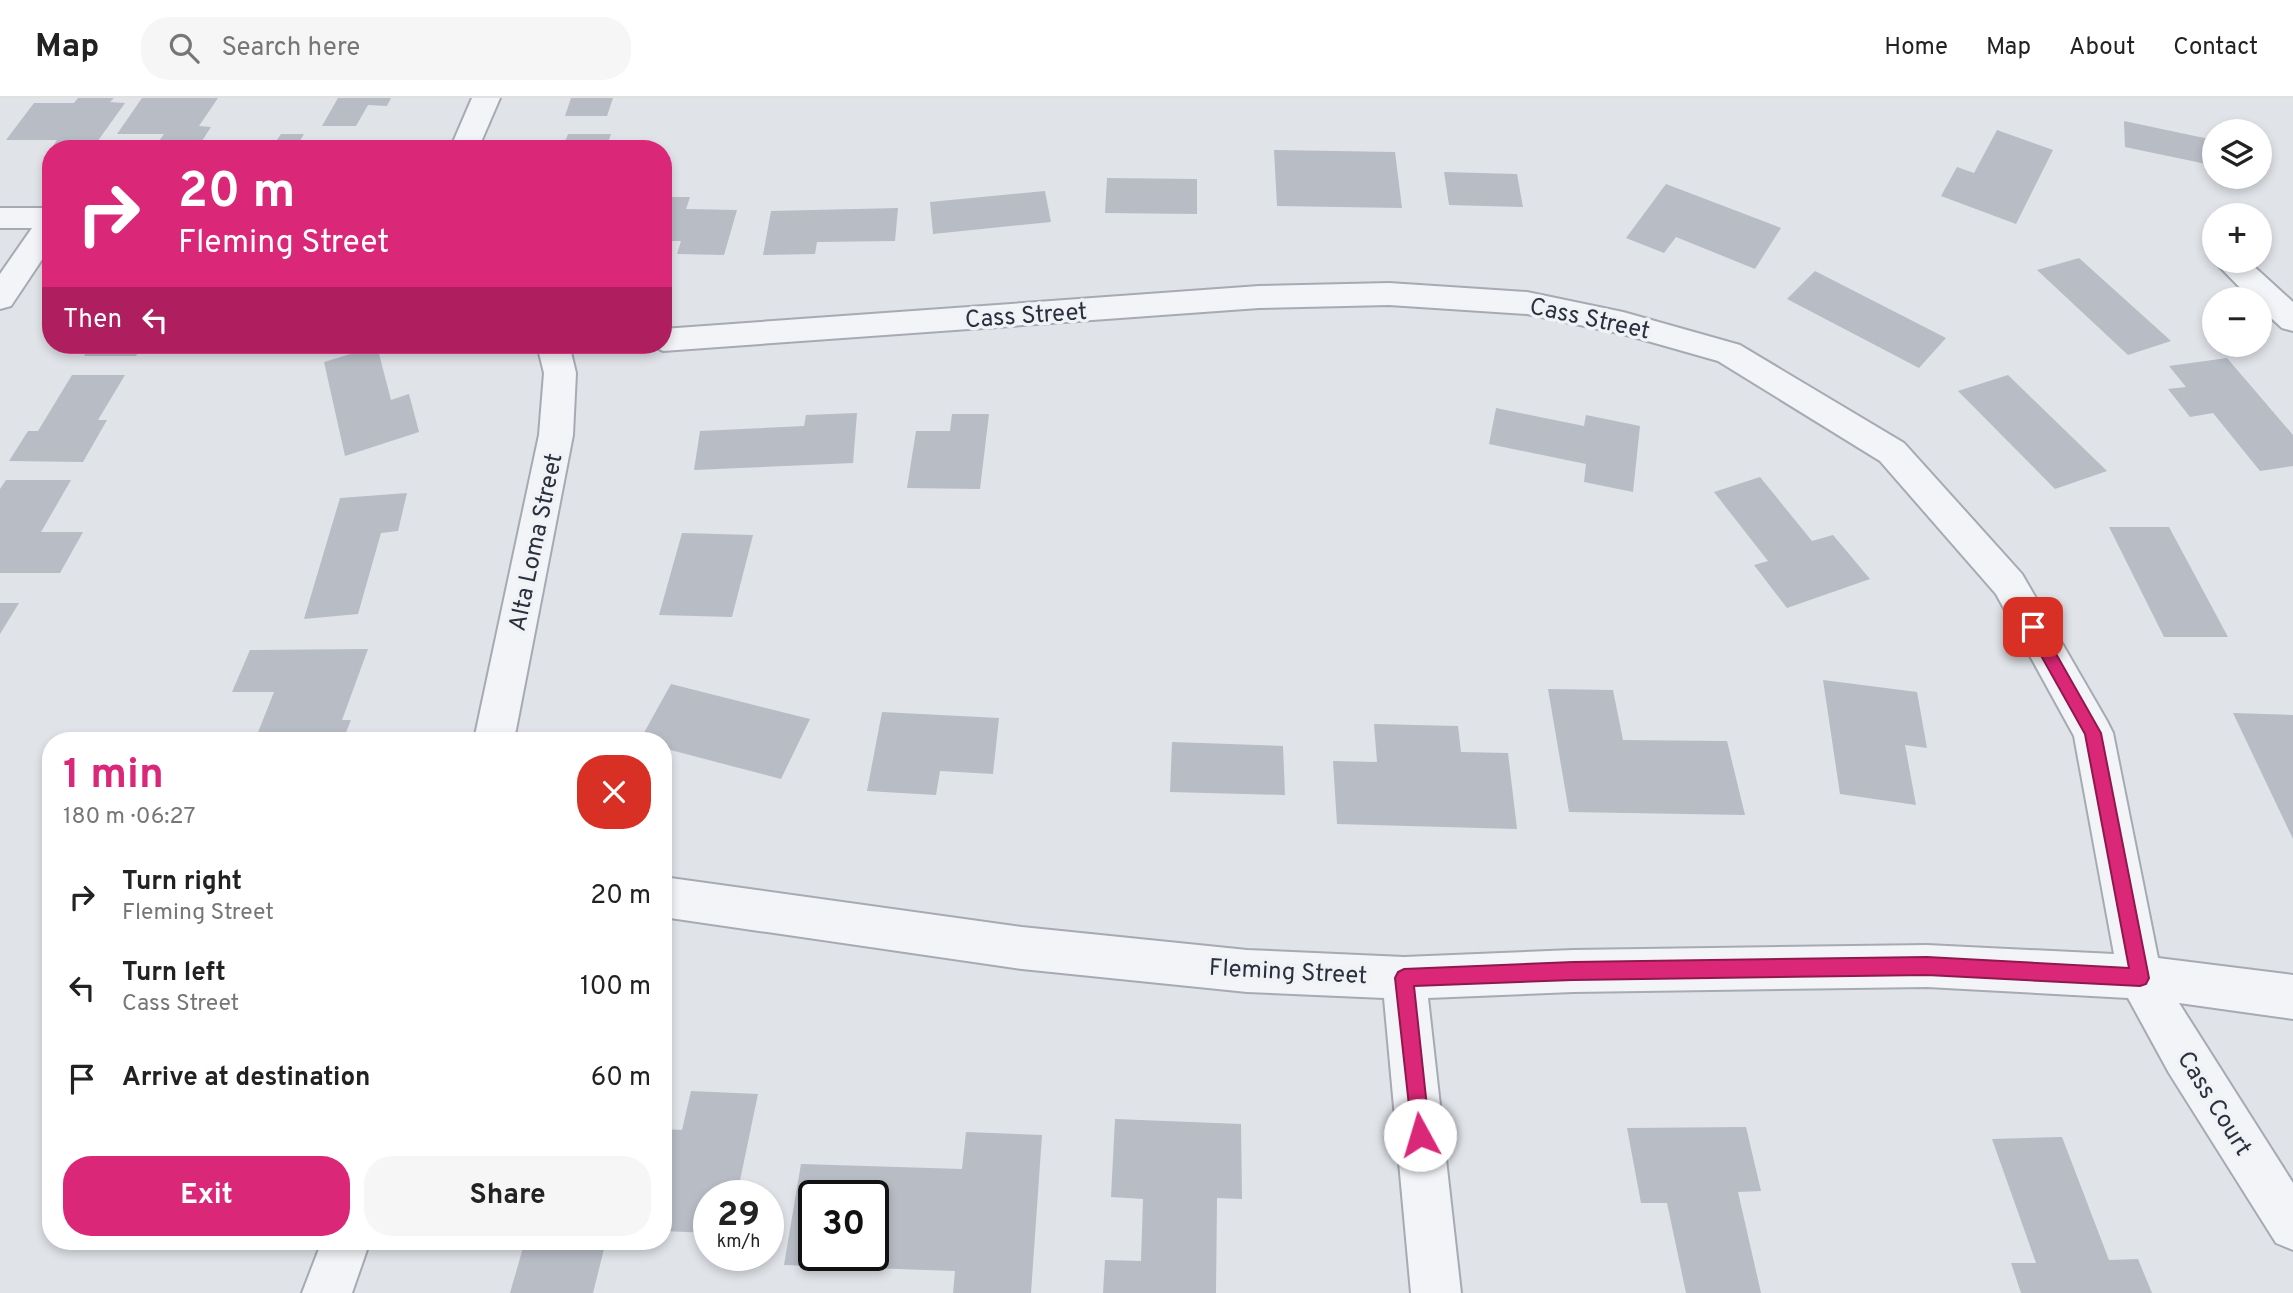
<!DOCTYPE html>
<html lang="en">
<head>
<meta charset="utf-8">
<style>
  :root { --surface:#fff; --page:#f6f6f6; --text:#222; --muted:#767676; --line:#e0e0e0; --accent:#db2777 }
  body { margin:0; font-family:Overpass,sans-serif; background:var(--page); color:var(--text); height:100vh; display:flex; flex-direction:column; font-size:26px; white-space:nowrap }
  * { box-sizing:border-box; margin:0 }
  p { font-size:23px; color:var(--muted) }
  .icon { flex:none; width:38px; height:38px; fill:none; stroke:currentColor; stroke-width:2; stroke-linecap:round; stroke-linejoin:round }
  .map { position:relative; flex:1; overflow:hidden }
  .panel { position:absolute; left:42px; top:634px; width:630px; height:518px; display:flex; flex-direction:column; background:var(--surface); border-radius:28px; box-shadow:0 4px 10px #0003 }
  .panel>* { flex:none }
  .top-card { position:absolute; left:42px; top:42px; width:630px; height:214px; border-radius:28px; box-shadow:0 4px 10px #0003; background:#db2777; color:#fff; overflow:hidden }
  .controls { position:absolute; left:2202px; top:21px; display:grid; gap:14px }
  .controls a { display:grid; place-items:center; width:70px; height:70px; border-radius:50%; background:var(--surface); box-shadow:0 4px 10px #0003; font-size:35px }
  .speed { position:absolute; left:693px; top:1082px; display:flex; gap:14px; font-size:35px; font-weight:700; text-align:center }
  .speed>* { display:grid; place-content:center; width:91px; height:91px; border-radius:50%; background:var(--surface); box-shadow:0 4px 10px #0003; line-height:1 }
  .speed small { font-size:18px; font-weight:400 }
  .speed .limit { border:4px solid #111; border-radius:10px; background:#fff; color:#111 }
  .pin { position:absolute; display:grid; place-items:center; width:60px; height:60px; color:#fff; margin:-30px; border-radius:14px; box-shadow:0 4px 10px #0006 }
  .me { position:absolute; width:77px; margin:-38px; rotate:354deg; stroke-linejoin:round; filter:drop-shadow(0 0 5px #0008) }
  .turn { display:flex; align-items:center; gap:24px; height:147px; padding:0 21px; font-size:32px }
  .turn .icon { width:91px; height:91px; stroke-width:2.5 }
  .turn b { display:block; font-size:49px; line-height:60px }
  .then { display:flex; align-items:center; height:66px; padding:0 21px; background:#0003; gap:14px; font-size:26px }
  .round { display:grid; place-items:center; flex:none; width:74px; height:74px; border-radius:28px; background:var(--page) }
  .head { display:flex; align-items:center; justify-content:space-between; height:119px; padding:0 21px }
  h1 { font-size:42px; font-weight:700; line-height:52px; color:var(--accent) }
  .cta { display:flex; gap:14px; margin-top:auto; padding:14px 21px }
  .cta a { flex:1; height:80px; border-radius:28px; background:var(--accent); color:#fff; font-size:28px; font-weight:700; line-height:80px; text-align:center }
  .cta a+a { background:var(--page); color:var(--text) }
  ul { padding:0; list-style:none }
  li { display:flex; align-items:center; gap:21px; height:91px; padding:0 21px }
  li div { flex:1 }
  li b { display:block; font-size:26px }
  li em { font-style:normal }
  header { display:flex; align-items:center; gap:42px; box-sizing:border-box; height:98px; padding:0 35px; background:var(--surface); border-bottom:2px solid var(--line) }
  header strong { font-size:33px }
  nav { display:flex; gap:38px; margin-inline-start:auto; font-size:24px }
  .search { width:490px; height:63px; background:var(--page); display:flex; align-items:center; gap:18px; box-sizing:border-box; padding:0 24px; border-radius:28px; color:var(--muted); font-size:26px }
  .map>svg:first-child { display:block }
  .building { fill:#b8bcc5; fill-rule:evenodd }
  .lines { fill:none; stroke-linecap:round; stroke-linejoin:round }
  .minor-casing { stroke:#a6aab2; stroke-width:4 }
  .minor { fill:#f3f4f7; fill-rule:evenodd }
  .route { fill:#db2777; stroke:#8e194d; stroke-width:2 }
  .labels { text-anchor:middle; stroke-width:7; stroke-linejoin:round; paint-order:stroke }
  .street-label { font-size:24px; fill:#2a313e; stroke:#f0f2f6 }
</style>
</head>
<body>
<header>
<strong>Map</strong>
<div class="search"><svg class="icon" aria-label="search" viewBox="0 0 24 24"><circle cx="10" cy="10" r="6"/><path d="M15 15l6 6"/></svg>Search here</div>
<nav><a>Home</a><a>Map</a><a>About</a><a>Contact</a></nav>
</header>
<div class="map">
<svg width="2293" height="1195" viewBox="0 0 2293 1195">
  <rect width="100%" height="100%" fill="#e0e3e8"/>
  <!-- building -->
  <g class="building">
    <path d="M78,0H114L110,4L125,5L92,51H51L57,42H6L34,5H74Z"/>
    <path d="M142,0H218L199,28L211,29L198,49H155L164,36H117Z"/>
    <path d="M338,0H391L387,8L368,7L356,28H322Z"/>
    <path d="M571,0H613L607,18H565Z"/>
    <path d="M2124,23L2209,41L2211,67L2125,49Z"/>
    <path d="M1997,32L2053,52L2016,126L1941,98L1957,69L1974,75Z"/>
    <path d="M281,36H304L295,51H271Z"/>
    <path d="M568,36H611L606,51H562Z"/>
    <path d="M325,43L372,44L369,51H321Z"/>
    <path d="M1274,52L1395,54L1402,110L1277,108Z"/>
    <path d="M1444,74L1517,76L1523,109L1449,107Z"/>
    <path d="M1107,80L1197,81V116L1105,115Z"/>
    <path d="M1666,86L1781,130L1755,171L1676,139L1664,155L1626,140Z"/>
    <path d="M1045,93L1051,124L933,136L930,104Z"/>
    <path d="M672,99H690L686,111L737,112L724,157L677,156L681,143H663V112H667Z"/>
    <path d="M898,110L895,143L817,144L815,156L763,157L771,113Z"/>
    <path d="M2079,160L2171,243L2128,257L2037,172Z"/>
    <path d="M1815,173L1946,240L1919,270L1787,201Z"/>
    <path d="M91,247H143L136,258H84Z"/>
    <path d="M377,248L391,302L409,296L419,334L345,358L324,264Z"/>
    <path d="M2227,260L2293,337V368L2260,373L2213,315L2190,319L2168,291L2186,289L2169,268Z"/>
    <path d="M72,277H125L98,322H107L83,364L9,363L28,333H38Z"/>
    <path d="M2008,277L2107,373L2055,391L1958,293Z"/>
    <path d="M1496,310L1584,328L1586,317L1640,328L1633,394L1584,384L1586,366L1489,346Z"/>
    <path d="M857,315L853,365L694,372L700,333L804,328L806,317Z"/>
    <path d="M952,316H989L980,391L907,390L916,333H950Z"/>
    <path d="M1760,379L1812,443L1833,437L1870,481L1787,510L1754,467L1768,463L1714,394Z"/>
    <path d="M6,382H71L41,434H83L60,475H0V391Z"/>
    <path d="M407,395L398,433L381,435L358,516L304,521L340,400Z"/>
    <path d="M2109,429H2169L2228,539H2164Z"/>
    <path d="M682,435L753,437L732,519L659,517Z"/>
    <path d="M0,505H19L0,536Z"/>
    <path d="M368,551L342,622H351L343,642H255L274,594H232L250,552Z"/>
    <path d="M1823,582L1917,594L1927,650L1905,647L1916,707L1840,696Z"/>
    <path d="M671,586L810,621L781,681L663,650V642H640Z"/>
    <path d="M1548,591L1613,592L1623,642L1727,643L1745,717L1569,714Z"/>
    <path d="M882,614L999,620L993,676L940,673L936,697L867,693Z"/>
    <path d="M2233,615L2293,617V741Z"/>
    <path d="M1374,626L1458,628L1461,654L1508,655L1517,731L1337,726L1333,663L1377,664Z"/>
    <path d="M1172,644L1283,648L1285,697L1170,694Z"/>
    <path d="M691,993L758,996L737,1097H709V1135L663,1133V1031L682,1032Z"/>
    <path d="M1115,1021L1241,1026L1242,1101L1217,1100L1216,1195H1103L1105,1162L1141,1163L1143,1101L1111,1099Z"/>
    <path d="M1746,1029L1761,1093L1738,1094L1761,1195H1686L1667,1105H1641L1627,1030Z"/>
    <path d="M966,1034L1042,1037L1031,1195H953L955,1173L784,1167L801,1066L962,1071ZM814,1097H873V1157H814Z"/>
    <path d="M2062,1039L2109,1162L2138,1161L2152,1195H2021L2011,1165H2036L1992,1041Z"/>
    <path d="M525,1143H606L593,1195H510Z"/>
  </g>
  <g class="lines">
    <!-- minor casing -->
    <g class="minor-casing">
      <g id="minor">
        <path d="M472,0H500L478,51H450Z"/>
        <path d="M0,110H51V148L11,208L0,211V176L32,130H0Z"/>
        <path d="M2214,163H2248L2293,204V233L2282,230L2259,209V201H2251Z"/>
        <path d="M1389,185L1527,194L1623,214L1740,247L1904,345L2022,476L2107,623L2113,635L2158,860L2293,877V921L2179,905L2293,1085V1152L2276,1145L2169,975L2128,900L1927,889L1573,894L1428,900L1461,1195H1411L1384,900L1247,894L1022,871L663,819V779L1022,829L1247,852L1404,859L1573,852L1927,847L2114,856L2074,638L1996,496L1880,363L1718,263L1623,236L1527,216L1389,207L1259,210L663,253L650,247H663V231L1259,188Z"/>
        <path d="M534,247H568L570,250L576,275L573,337L514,642H474L539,337L544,275L539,255Z"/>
        <path d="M322,1143H370L352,1195H302Z"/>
      </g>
    </g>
    <!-- minor -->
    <use href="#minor" class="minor"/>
  </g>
  <!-- route -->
  <path class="route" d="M2033,522L2038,524L2101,635L2149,880L2146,886L2140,888L1927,877L1573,882L1414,888L1430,1037L1427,1044L1420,1047L1413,1044L1395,880L1398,874L1404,871L1573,864L1927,859L2129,870L2085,636L2025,529Z"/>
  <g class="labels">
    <!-- street labels -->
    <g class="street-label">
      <text transform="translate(1026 217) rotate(-4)" y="8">Cass Street</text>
      <text transform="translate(1590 220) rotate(12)" y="8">Cass Street</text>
      <text transform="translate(535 444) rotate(-78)" y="8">Alta Loma Street</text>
      <text transform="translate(1288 873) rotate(3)" y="8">Fleming Street</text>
      <text transform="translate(2215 1005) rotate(58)" y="8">Cass Court</text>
    </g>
  </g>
</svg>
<div class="controls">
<a><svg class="icon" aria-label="layers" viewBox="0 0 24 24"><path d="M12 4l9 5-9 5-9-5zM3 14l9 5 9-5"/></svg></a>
<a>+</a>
<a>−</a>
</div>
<div class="speed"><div>29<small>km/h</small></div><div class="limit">30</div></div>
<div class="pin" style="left:2033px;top:529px;background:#d93025"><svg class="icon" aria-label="arrive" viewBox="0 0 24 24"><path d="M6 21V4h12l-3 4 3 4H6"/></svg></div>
<svg class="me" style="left:1420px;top:1037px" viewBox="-20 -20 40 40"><circle r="19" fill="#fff"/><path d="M0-13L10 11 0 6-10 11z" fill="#db2777"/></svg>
<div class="top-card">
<div class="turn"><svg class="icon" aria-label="right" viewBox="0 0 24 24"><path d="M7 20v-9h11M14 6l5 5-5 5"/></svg><div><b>20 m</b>Fleming Street</div></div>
<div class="then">Then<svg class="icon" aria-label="left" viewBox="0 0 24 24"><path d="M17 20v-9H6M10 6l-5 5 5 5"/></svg></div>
</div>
<section class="panel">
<div class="head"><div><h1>1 min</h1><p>180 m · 06:27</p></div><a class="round" style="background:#d93025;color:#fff"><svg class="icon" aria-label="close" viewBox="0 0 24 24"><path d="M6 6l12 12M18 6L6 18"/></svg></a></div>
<ul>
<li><svg class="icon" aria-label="right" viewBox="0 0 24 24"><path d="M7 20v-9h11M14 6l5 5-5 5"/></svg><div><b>Turn right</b><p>Fleming Street</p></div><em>20 m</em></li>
<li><svg class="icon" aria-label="left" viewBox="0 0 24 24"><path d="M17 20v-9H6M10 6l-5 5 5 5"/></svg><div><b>Turn left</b><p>Cass Street</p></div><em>100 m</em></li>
<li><svg class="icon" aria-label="arrive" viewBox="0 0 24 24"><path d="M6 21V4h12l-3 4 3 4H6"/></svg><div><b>Arrive at destination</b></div><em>60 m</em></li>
</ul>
<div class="cta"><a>Exit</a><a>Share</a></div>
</section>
</div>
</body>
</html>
